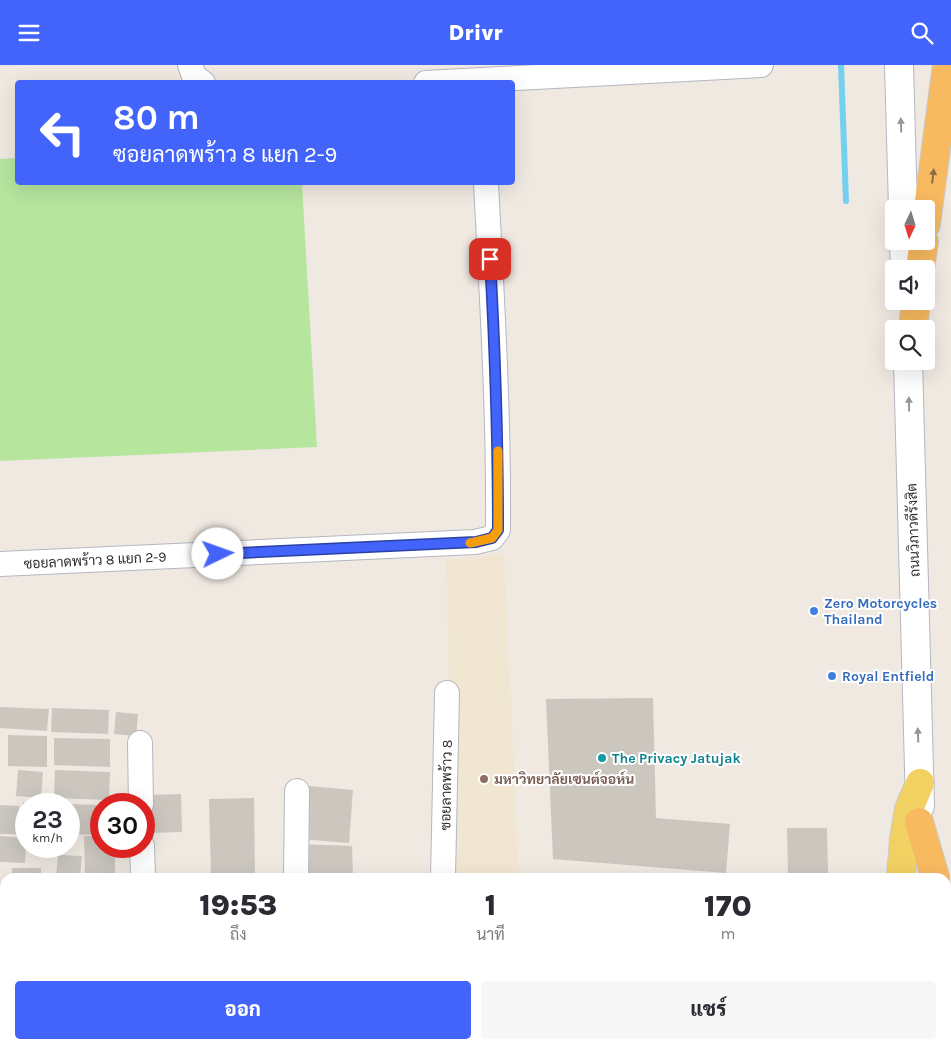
<!DOCTYPE html>
<html lang="th">
<head>
<meta charset="utf-8">
<style>
  :root { --surface:#fff; --page:#f7f7f7; --text:#2b2b33; --muted:#7c7c81; --accent:#4264fb }
  body { margin:0; font-family:Karla,Sarabun,sans-serif; background:var(--page); color:var(--text); height:100vh; display:flex; flex-direction:column; font-size:19px; white-space:nowrap }
  * { box-sizing:border-box; margin:0 }
  p { font-size:16px; color:var(--muted) }
  .icon { flex:none; width:28px; height:28px; fill:none; stroke:currentColor; stroke-width:2; stroke-linecap:round; stroke-linejoin:round }
  .map { position:relative; flex:1; overflow:hidden }
  .drawer { position:absolute; left:0px; top:808px; width:951px; height:176px; display:flex; flex-direction:column; background:var(--surface); border-radius:15px 15px 0 0; box-shadow:0 5px 20px #0002 }
  .drawer>* { flex:none }
  .banner { position:absolute; left:15px; top:15px; width:500px; height:105px; border-radius:5px; box-shadow:0 5px 20px #0002; background:#4264fb; color:#fff; overflow:hidden }
  .needle { width:32px; rotate:184deg }
  .fabs { position:absolute; left:885px; top:135px; display:grid; gap:10px }
  .fabs a { display:grid; place-items:center; width:50px; height:50px; border-radius:5px; background:var(--surface); box-shadow:0 5px 20px #0002; font-size:25px }
  .speed { position:absolute; left:15px; top:728px; display:flex; gap:10px; font-size:25px; font-weight:700; text-align:center }
  .speed>* { display:grid; place-content:center; width:65px; height:65px; border-radius:50%; background:var(--surface); box-shadow:0 5px 20px #0002; line-height:1 }
  .speed small { font-size:12px; font-weight:400 }
  .speed .limit { border:8px solid #d22; background:#fff; color:#111 }
  .pin { position:absolute; display:grid; place-items:center; width:42px; height:42px; color:#fff; margin:-21px; border-radius:10px; box-shadow:0 2px 8px #0006 }
  .me { position:absolute; width:55px; margin:-28px; rotate:87deg; stroke-linejoin:round; filter:drop-shadow(0 0 4px #0008) }
  .turn { display:flex; align-items:center; gap:18px; height:105px; padding:0 15px; font-size:22px }
  .turn .icon { width:65px; height:65px; stroke-width:2.5 }
  .turn b { display:block; font-size:35px; line-height:42px }
  .eta { display:flex; justify-content:space-evenly; align-items:center; height:85px; text-align:center }
  .eta b { font-size:30px; font-weight:800; line-height:35px }
  .primary-button { display:flex; gap:10px; margin-top:auto; padding:10px 15px }
  .primary-button a { flex:1; height:58px; border-radius:5px; background:var(--accent); color:#fff; font-size:20px; font-weight:800; line-height:58px; text-align:center }
  .primary-button a+a { background:var(--page); color:var(--text) }
  header { display:flex; justify-content:space-between; align-items:center; height:65px; padding:0 15px; background:var(--accent); color:#fff; font-size:22px; font-weight:800 }
  .map>svg:first-child { display:block }
  .education { fill:#f0e6d1 }
  .green { fill:#b6e59e }
  .lines { fill:none; stroke-linecap:round; stroke-linejoin:round }
  .stream { stroke:#75cff0; stroke-width:6 }
  .building { fill:#cbc7bf }
  .minor-casing { stroke:#b4b7c1; stroke-width:26 }
  .secondary-casing { stroke:#b4b7c1; stroke-width:30 }
  .primary-casing { stroke:#c9c9c9; stroke-width:30 }
  .trunk-casing { stroke:#c9c9c9; stroke-width:30 }
  .minor { stroke:#fff; stroke-width:24 }
  .secondary { stroke:#fff; stroke-width:28 }
  .primary { stroke:#f2d163; stroke-width:28 }
  .trunk { stroke:#f8ba60; stroke-width:28 }
  .oneway { fill:#969696 }
  .oneway2 { fill:#896d44 }
  .route-casing { stroke:#2b41a3; stroke-width:12 }
  .route { stroke:#4264fb; stroke-width:9 }
  .slow { stroke:#f59e0b; stroke-width:9 }
  .shop-dot { fill:#3f7fe0; stroke:#fff; stroke-width:2 }
  .culture-dot { fill:#0f9aa8; stroke:#fff; stroke-width:2 }
  .education-dot { fill:#8d6e63; stroke:#fff; stroke-width:2 }
  .labels { text-anchor:middle; stroke-width:4; stroke-linejoin:round; paint-order:stroke }
  .street-label { font-size:14px; fill:#2e2e2e; stroke:#fff }
  .shop-label { font-size:14px; font-weight:bold; fill:#366cbe; stroke:#fff; text-anchor:start }
  .culture-label { font-size:14px; font-weight:bold; fill:#0d838f; stroke:#fff; text-anchor:start }
  .education-label { font-size:14px; font-weight:bold; fill:#785e54; stroke:#fff; text-anchor:start }
</style>
</head>
<body>
<header><svg class="icon" aria-label="menu" viewBox="0 0 24 24"><path d="M4 6h16M4 12h16M4 18h16"/></svg>Drivr<svg class="icon" aria-label="search" viewBox="0 0 24 24"><circle cx="10" cy="10" r="6"/><path d="M15 15l6 6"/></svg></header>
<div class="map">
<svg width="951" height="983" viewBox="0 0 951 983">
  <rect width="100%" height="100%" fill="#efe9e1"/>
  <!-- education -->
  <g class="education">
    <path d="M504,489L519,812H455L446,495Z"/>
    <rect x="149" y="979" width="697" height="4"/>
  </g>
  <!-- green -->
  <path class="green" d="M17,93L18,118H302L317,382L0,396V94Z"/>
  <g class="lines">
    <!-- stream -->
    <path class="stream" d="M841,0L846,136"/>
  </g>
  <!-- building -->
  <g class="building">
    <path d="M653,633L656,753L730,759L726,808L553,794L546,634Z"/>
    <path d="M0,642L49,644L47,666L0,663Z"/>
    <path d="M52,643L109,645L108,669L51,667Z"/>
    <path d="M116,647L138,649L136,671L114,669Z"/>
    <path d="M8,670L47,671V702L8,701Z"/>
    <path d="M54,673L110,674V702L54,700Z"/>
    <path d="M18,705L43,707L41,733L16,731Z"/>
    <path d="M55,705L110,707L109,735L54,733Z"/>
    <path d="M298,720L353,725L349,778L299,774Z"/>
    <path d="M181,729L182,767L148,768L147,730Z"/>
    <path d="M254,733L255,812H211L209,734Z"/>
    <path d="M23,737H43V739H26V769L22,768Z"/>
    <path d="M69,739L101,740V770L69,769Z"/>
    <path d="M0,740L19,741L18,769H0Z"/>
    <path d="M787,763H827L828,808L788,809Z"/>
    <path d="M0,771L26,773L25,798L0,797Z"/>
    <path d="M84,771H101V781H115V812H85Z"/>
    <path d="M298,779L352,781L353,812H299Z"/>
    <path d="M58,790L82,791L80,812H56Z"/>
    <rect x="12" y="803" width="29" height="9"/>
    <path d="M359,810L400,811V812H358Z"/>
    <rect x="10" y="979" width="20" height="4"/>
    <rect x="33" y="979" width="37" height="4"/>
    <rect x="76" y="979" width="43" height="4"/>
  </g>
  <g class="lines">
    <!-- minor casing -->
    <g class="minor-casing">
      <g id="minor">
        <path d="M190,0L194,11L203,18"/>
        <path d="M426,18L761,0"/>
        <path d="M0,499L475,477L492,473L498,465C499,349 492,234 486,118"/>
        <path d="M140,678L141,739"/>
        <path d="M142,781L143,812"/>
        <path d="M296,812L297,726"/>
        <path d="M443,812L447,628"/>
        <path d="M0,836H5"/>
        <path d="M146,979V983"/>
      </g>
    </g>
    <!-- secondary casing -->
    <g class="secondary-casing">
      <g id="secondary">
        <path d="M899,0L903,144"/>
        <path d="M904,176L905,204"/>
        <path d="M908,296L920,741"/>
        <path d="M924,983L925,979"/>
      </g>
    </g>
    <!-- primary casing -->
    <g class="primary-casing">
      <g id="primary">
        <path d="M901,812L904,775L909,744L920,718"/>
        <path d="M887,983L888,979"/>
      </g>
    </g>
    <!-- trunk casing -->
    <g class="trunk-casing">
      <g id="trunk">
        <path d="M926,159L947,0"/>
        <path d="M920,204L924,176"/>
        <path d="M913,264L916,236"/>
        <path d="M919,757L935,812"/>
        <path d="M946,861L951,911"/>
      </g>
    </g>
    <!-- minor -->
    <use href="#minor" class="minor"/>
    <!-- secondary -->
    <use href="#secondary" class="secondary"/>
    <!-- primary -->
    <use href="#primary" class="primary"/>
    <!-- trunk -->
    <use href="#trunk" class="trunk"/>
  </g>
  <!-- one-way arrows -->
  <defs><path id="oneway-solid" d="M-6-.8H1V-3.2L6.5 0L1 3.2V.8H-6Z" transform="scale(1.25)"/></defs>
  <g class="oneway">
    <use href="#oneway-solid" transform="translate(901 60) rotate(-92)"/>
    <use href="#oneway-solid" transform="translate(909 339) rotate(-91)"/>
    <use href="#oneway-solid" transform="translate(918 670) rotate(-92)"/>
  </g>
  <use class="oneway2" href="#oneway-solid" transform="translate(933 111) rotate(-83)"/>
  <g class="lines">
    <!-- route casing -->
    <g class="route-casing">
      <path id="route" d="M218,489L476,477L492,473L498,465C498,374 495,284 490,194"/>
    </g>
    <!-- route -->
    <use href="#route" class="route"/>
    <!-- slow -->
    <path class="slow" d="M470,478L492,473L498,465V386"/>
  </g>
  <!-- markers -->
  <g class="shop-dot">
    <circle cx="814" cy="546" r="5"/>
    <circle cx="832" cy="611" r="5"/>
  </g>
  <circle class="culture-dot" cx="602" cy="693" r="5"/>
  <circle class="education-dot" cx="484" cy="714" r="5"/>
  <g class="labels">
    <!-- street labels -->
    <g class="street-label">
      <text transform="translate(913 465) rotate(-92)" y="5">ถนนวิภาวดีรังสิต</text>
      <text transform="translate(95 495) rotate(-3)" y="5">ซอยลาดพร้าว 8 แยก 2-9</text>
      <text transform="translate(446 720) rotate(-89)" y="5">ซอยลาดพร้าว 8</text>
    </g>
    <!-- shop labels -->
    <g class="shop-label">
      <text x="824" y="543">Zero Motorcycles<tspan x="824" dy="16">Thailand</tspan></text>
      <text x="842" y="616">Royal Entfield</text>
    </g>
    <!-- culture labels -->
    <g class="culture-label">
      <text x="612" y="698">The Privacy Jatujak</text>
    </g>
    <!-- education labels -->
    <g class="education-label">
      <text x="494" y="719">มหาวิทยาลัยเซนต์จอห์น</text>
    </g>
  </g>
</svg>
<div class="fabs">
<a><svg class="needle" viewBox="-14 -14 28 28"><path d="M0-13l5 13h-10z" fill="#e53935"/><path d="M0 13l5-13h-10z" fill="#7c7c81"/></svg></a>
<a><svg class="icon" aria-label="sound" viewBox="0 0 24 24"><path d="M4 9h4l5-4v14l-5-4H4zM17 9q2 3 0 6"/></svg></a>
<a><svg class="icon" aria-label="search" viewBox="0 0 24 24"><circle cx="10" cy="10" r="6"/><path d="M15 15l6 6"/></svg></a>
</div>
<div class="speed"><div>23<small>km/h</small></div><div class="limit">30</div></div>
<div class="pin" style="left:490px;top:194px;background:#d93025"><svg class="icon" aria-label="arrive" viewBox="0 0 24 24"><path d="M6 21V4h12l-3 4 3 4H6"/></svg></div>
<svg class="me" style="left:218px;top:489px" viewBox="-20 -20 40 40"><circle r="19" fill="#fff"/><path d="M0-13L10 11 0 6-10 11z" fill="#4264fb"/></svg>
<div class="banner">
<div class="turn"><svg class="icon" aria-label="left" viewBox="0 0 24 24"><path d="M17 20v-9H6M10 6l-5 5 5 5"/></svg><div><b>80 m</b>ซอยลาดพร้าว 8 แยก 2-9</div></div>
</div>
<section class="drawer">
<div class="eta">
<div><b>19:53</b><p>ถึง</p></div>
<div><b>1</b><p>นาที</p></div>
<div><b>170</b><p>m</p></div>
</div>
<div class="primary-button"><a>ออก</a><a>แชร์</a></div>
</section>
</div>
</body>
</html>
